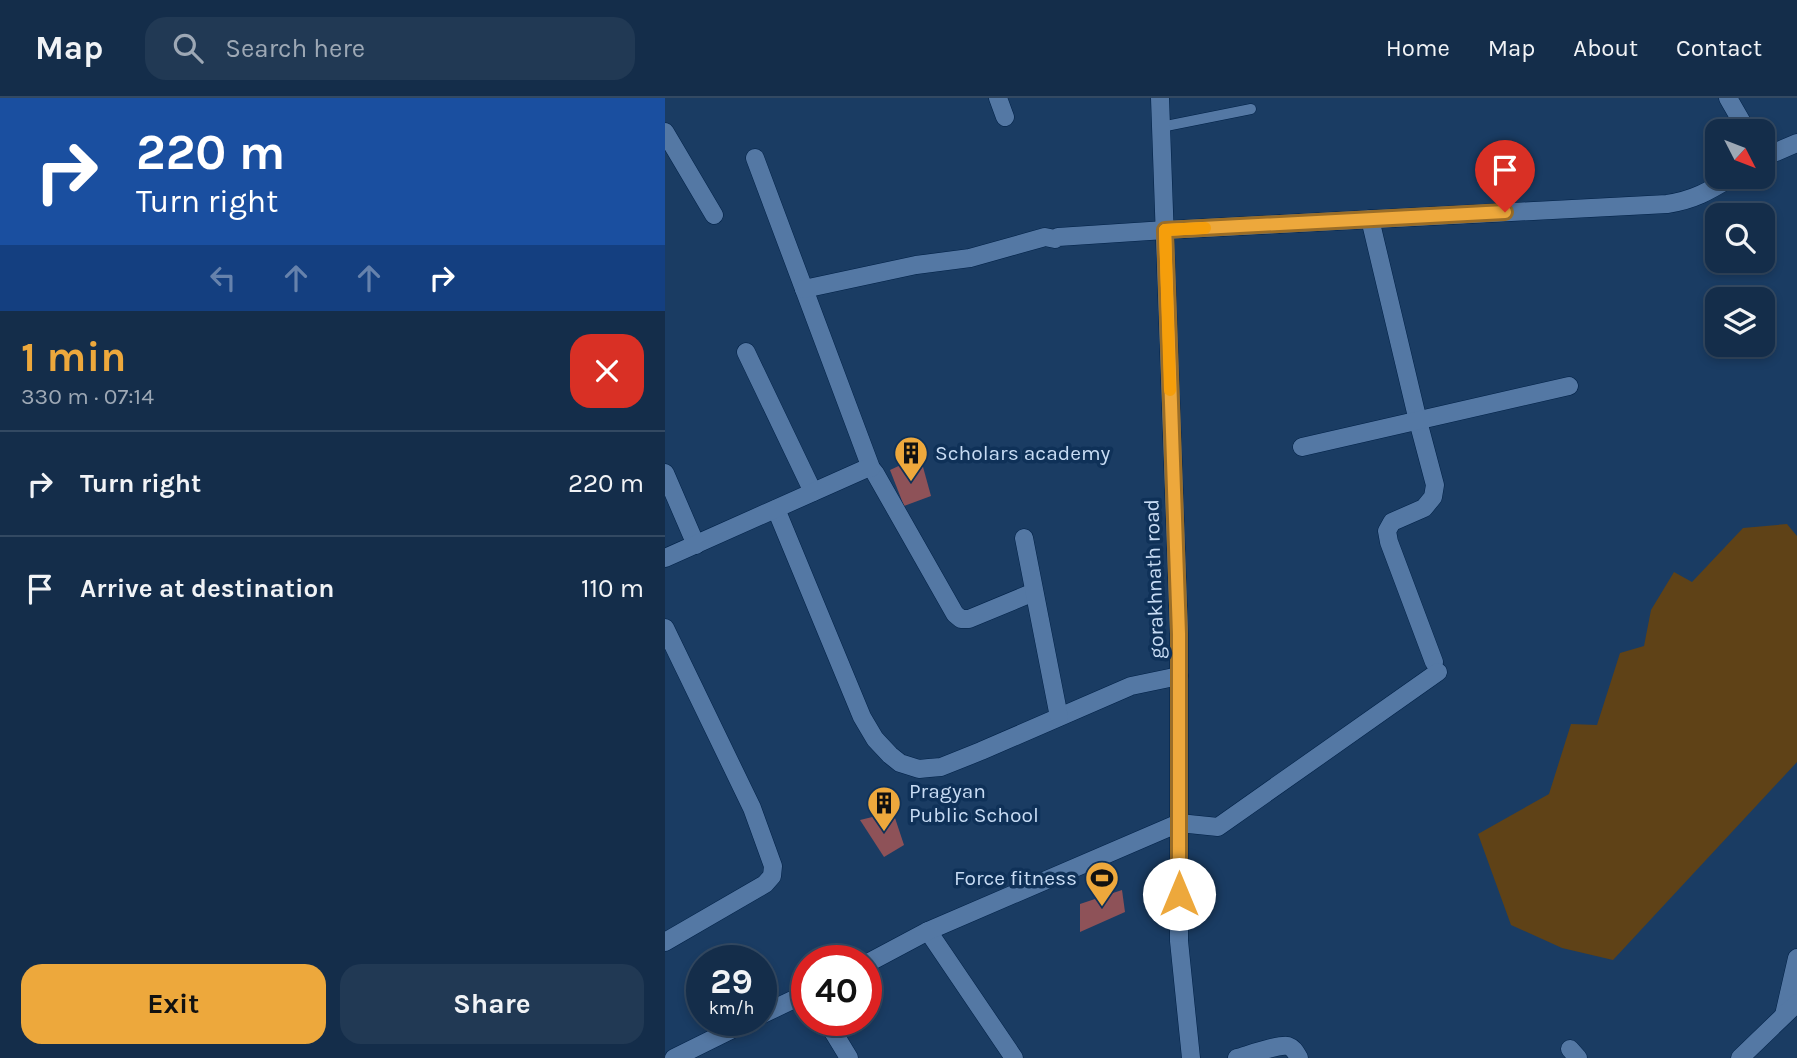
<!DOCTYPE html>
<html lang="en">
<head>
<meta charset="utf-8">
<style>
  :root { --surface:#142d4a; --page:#213954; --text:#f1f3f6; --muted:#9da8b5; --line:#334962; --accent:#eda83c }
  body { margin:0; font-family:Karla,sans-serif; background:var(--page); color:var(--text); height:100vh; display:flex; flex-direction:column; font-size:26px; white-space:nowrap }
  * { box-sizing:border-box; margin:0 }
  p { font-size:23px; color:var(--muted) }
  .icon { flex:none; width:38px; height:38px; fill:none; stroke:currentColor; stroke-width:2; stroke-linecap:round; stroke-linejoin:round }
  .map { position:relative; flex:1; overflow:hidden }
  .details { display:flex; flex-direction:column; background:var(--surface); width:665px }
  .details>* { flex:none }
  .hud { background:#1a4fa0; color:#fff; overflow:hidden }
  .needle { width:46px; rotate:132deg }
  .fabs { position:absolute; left:1040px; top:21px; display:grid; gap:14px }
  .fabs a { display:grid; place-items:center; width:70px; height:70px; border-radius:14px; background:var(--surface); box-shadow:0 4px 10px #0003,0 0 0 2px var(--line); font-size:35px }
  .speed { position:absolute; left:21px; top:847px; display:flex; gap:14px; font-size:35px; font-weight:700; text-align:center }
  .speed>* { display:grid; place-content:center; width:91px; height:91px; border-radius:50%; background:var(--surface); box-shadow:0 4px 10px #0003,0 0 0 2px var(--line); line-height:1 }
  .speed small { font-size:18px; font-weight:400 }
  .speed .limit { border:10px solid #d22; background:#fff; color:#111 }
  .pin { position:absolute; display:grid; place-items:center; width:60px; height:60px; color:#fff; margin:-72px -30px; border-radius:50% 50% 50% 0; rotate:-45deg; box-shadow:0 0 7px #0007 }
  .pin .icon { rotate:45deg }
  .me { position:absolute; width:77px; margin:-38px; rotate:0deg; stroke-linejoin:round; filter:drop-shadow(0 0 5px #0008) }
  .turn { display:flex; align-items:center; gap:24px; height:147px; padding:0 21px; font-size:32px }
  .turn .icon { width:91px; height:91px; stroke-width:2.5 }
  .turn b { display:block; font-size:49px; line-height:60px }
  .lanes { display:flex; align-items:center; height:66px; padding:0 21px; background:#0003; justify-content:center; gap:35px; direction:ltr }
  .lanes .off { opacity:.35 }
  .round { display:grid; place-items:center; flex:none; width:74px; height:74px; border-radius:21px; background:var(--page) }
  .head { display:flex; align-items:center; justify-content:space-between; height:119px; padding:0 21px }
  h1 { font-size:42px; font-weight:700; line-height:52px; color:var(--accent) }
  .action { display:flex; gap:14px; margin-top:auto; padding:14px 21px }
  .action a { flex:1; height:80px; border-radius:21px; background:var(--accent); color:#111; font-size:28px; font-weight:700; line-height:80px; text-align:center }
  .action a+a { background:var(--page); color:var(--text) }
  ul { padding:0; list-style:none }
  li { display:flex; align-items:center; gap:21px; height:105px; padding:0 21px; border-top:2px solid var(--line) }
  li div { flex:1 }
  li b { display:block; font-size:26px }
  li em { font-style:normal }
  header { display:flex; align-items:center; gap:42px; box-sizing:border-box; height:98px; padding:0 35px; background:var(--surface); border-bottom:2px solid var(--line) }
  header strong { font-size:33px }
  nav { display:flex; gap:38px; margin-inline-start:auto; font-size:24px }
  .search { width:490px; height:63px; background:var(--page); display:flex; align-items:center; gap:18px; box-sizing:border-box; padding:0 24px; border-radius:21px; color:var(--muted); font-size:26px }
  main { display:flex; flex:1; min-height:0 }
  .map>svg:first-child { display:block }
  .green { fill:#5f4217 }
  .building { fill:#8e5258 }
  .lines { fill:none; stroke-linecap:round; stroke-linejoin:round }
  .service-casing { stroke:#002147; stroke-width:11 }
  .minor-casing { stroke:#002147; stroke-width:19 }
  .tertiary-casing { stroke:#002147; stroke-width:19 }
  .service { stroke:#5478a4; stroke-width:10 }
  .minor { stroke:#5478a4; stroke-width:18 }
  .tertiary { stroke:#5478a4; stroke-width:18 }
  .route-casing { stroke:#9a6d27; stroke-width:18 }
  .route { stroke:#eda83c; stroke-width:12 }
  .slow { stroke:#f59e0b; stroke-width:12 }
  .labels { text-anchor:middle; stroke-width:7; stroke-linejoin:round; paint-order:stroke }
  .poi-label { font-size:21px; fill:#c8dcf4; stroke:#0f3158; text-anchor:start }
  .street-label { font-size:21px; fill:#c8dcf4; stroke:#0f3158 }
</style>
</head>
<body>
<header>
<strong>Map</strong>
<div class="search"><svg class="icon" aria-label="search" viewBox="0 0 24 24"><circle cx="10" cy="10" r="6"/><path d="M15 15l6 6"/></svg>Search here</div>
<nav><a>Home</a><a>Map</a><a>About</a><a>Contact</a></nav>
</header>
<main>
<section class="details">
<div class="hud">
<div class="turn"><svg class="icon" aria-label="right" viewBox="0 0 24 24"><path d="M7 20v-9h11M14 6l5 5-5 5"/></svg><div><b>220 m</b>Turn right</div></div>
<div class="lanes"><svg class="icon off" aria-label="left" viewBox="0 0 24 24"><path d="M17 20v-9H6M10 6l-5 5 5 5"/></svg><svg class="icon off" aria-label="ahead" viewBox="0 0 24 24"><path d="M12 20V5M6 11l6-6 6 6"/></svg><svg class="icon off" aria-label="ahead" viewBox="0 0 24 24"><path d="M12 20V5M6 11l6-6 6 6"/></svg><svg class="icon" aria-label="right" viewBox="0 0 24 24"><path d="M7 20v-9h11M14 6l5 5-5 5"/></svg></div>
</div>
<div class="head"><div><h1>1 min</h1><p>330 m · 07:14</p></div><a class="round" style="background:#d93025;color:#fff"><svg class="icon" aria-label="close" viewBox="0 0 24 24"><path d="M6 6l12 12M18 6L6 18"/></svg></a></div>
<ul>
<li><svg class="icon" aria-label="right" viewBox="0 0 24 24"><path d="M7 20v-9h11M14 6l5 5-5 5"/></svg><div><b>Turn right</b></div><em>220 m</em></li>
<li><svg class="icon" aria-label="arrive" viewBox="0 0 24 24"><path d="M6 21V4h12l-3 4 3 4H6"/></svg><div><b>Arrive at destination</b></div><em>110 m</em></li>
</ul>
<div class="action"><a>Exit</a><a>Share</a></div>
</section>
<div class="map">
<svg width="1132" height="960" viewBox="0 0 1132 960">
  <rect width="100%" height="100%" fill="#1a3c63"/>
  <!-- green -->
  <path class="green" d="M1122,426L1132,438V664L948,862L897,850L846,827L813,736L884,696L906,626L932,627L955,555L979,548L986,512L1009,474L1027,484L1078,430Z"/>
  <!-- building -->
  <g class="building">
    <path d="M255,358L266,398L239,408L225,372Z"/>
    <path d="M228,714L239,747L219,759L195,722Z"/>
    <path d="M457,792L460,814L415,834V806Z"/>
  </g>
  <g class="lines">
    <!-- service casing -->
    <g class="service-casing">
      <path id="service" d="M496,29L586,11"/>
    </g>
    <!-- minor casing -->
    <g class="minor-casing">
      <g id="minor">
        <path d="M333,0L340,19"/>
        <path d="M1063,0L1082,33"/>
        <path d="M0,34L49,117"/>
        <path d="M90,60L206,370L210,375L290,516L296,521H304L369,494"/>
        <path d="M1097,60L1132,45"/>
        <path d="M705,121L753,323L770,387L768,399L759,410L727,424L722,433L724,444L769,564"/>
        <path d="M139,191L251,167L305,160L380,139L390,141L393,139L500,132L1002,106C1029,102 1044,93 1067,79"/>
        <path d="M81,254L148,394"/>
        <path d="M637,349L904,288"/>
        <path d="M0,375L31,447"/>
        <path d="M111,411L197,619L210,641L225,657L235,665L254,671L264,670L276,669L316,653L466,588L514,578"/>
        <path d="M359,440L394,619"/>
        <path d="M0,460L200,371L206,370"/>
        <path d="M0,530L87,710L108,768L107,778L100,786L0,844"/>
        <path d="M263,833L349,960"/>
        <path d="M201,866L263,833L514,725L553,729L773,574"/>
        <path d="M96,917L142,895"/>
        <path d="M1119,917L1132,860"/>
        <path d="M161,922L184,960"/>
        <path d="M905,951L913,960"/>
        <path d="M9,960L86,922"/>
        <path d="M572,960C583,957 614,946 623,948C629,950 631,955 634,960"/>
        <path d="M1075,960L1132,905"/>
      </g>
    </g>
    <!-- tertiary casing -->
    <g class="tertiary-casing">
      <path id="tertiary" d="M495,0L514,536V843L526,960"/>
    </g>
    <!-- service -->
    <use href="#service" class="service"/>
    <!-- minor -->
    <use href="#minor" class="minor"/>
    <!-- tertiary -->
    <use href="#tertiary" class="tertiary"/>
  </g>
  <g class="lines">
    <!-- route casing -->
    <g class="route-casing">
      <path id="route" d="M514,796V536L500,132L840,114"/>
    </g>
    <!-- route -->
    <use href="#route" class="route"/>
    <!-- slow -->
    <path class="slow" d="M505,292L500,132L540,130"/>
  </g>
  <!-- icons -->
  <defs>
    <g id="building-pin" transform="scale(1.75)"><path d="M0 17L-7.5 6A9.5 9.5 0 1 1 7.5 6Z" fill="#eda83c" stroke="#0f3158"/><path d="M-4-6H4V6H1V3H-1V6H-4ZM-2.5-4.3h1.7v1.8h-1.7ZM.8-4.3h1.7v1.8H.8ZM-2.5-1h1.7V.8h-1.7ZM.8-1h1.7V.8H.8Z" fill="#111"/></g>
    <g id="stadium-pin" transform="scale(1.75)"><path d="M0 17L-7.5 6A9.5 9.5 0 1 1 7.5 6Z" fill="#eda83c" stroke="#0f3158"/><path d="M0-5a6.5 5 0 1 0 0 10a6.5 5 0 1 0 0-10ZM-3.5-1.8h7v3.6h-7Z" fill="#111"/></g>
  </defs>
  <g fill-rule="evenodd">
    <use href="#building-pin" x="246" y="355"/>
    <use href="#building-pin" x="219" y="705"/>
    <use href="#stadium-pin" x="437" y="780"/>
  </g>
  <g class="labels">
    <!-- poi labels -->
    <g class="poi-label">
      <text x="270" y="362">Scholars academy</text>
      <text x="244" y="700">Pragyan<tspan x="244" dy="24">Public School</tspan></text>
      <text x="412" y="787" text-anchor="end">Force fitness</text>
    </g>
    <!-- street labels -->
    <g class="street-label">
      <text transform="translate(489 481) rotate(-92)" y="7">gorakhnath road</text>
    </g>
  </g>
</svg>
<div class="fabs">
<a><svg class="needle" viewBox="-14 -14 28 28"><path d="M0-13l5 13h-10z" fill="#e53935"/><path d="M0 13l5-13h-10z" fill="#9da8b5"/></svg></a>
<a><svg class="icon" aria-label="search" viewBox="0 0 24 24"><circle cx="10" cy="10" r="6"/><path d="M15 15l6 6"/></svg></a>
<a><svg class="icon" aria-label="layers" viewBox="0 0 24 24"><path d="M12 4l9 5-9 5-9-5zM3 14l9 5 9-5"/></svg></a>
</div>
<div class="speed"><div>29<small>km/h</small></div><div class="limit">40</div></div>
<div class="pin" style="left:840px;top:114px;background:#d93025"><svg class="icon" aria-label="arrive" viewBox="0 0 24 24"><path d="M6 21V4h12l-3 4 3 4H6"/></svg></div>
<svg class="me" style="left:514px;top:796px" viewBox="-20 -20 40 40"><circle r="19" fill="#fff"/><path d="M0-13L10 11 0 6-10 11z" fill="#eda83c"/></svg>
</div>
</main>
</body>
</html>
